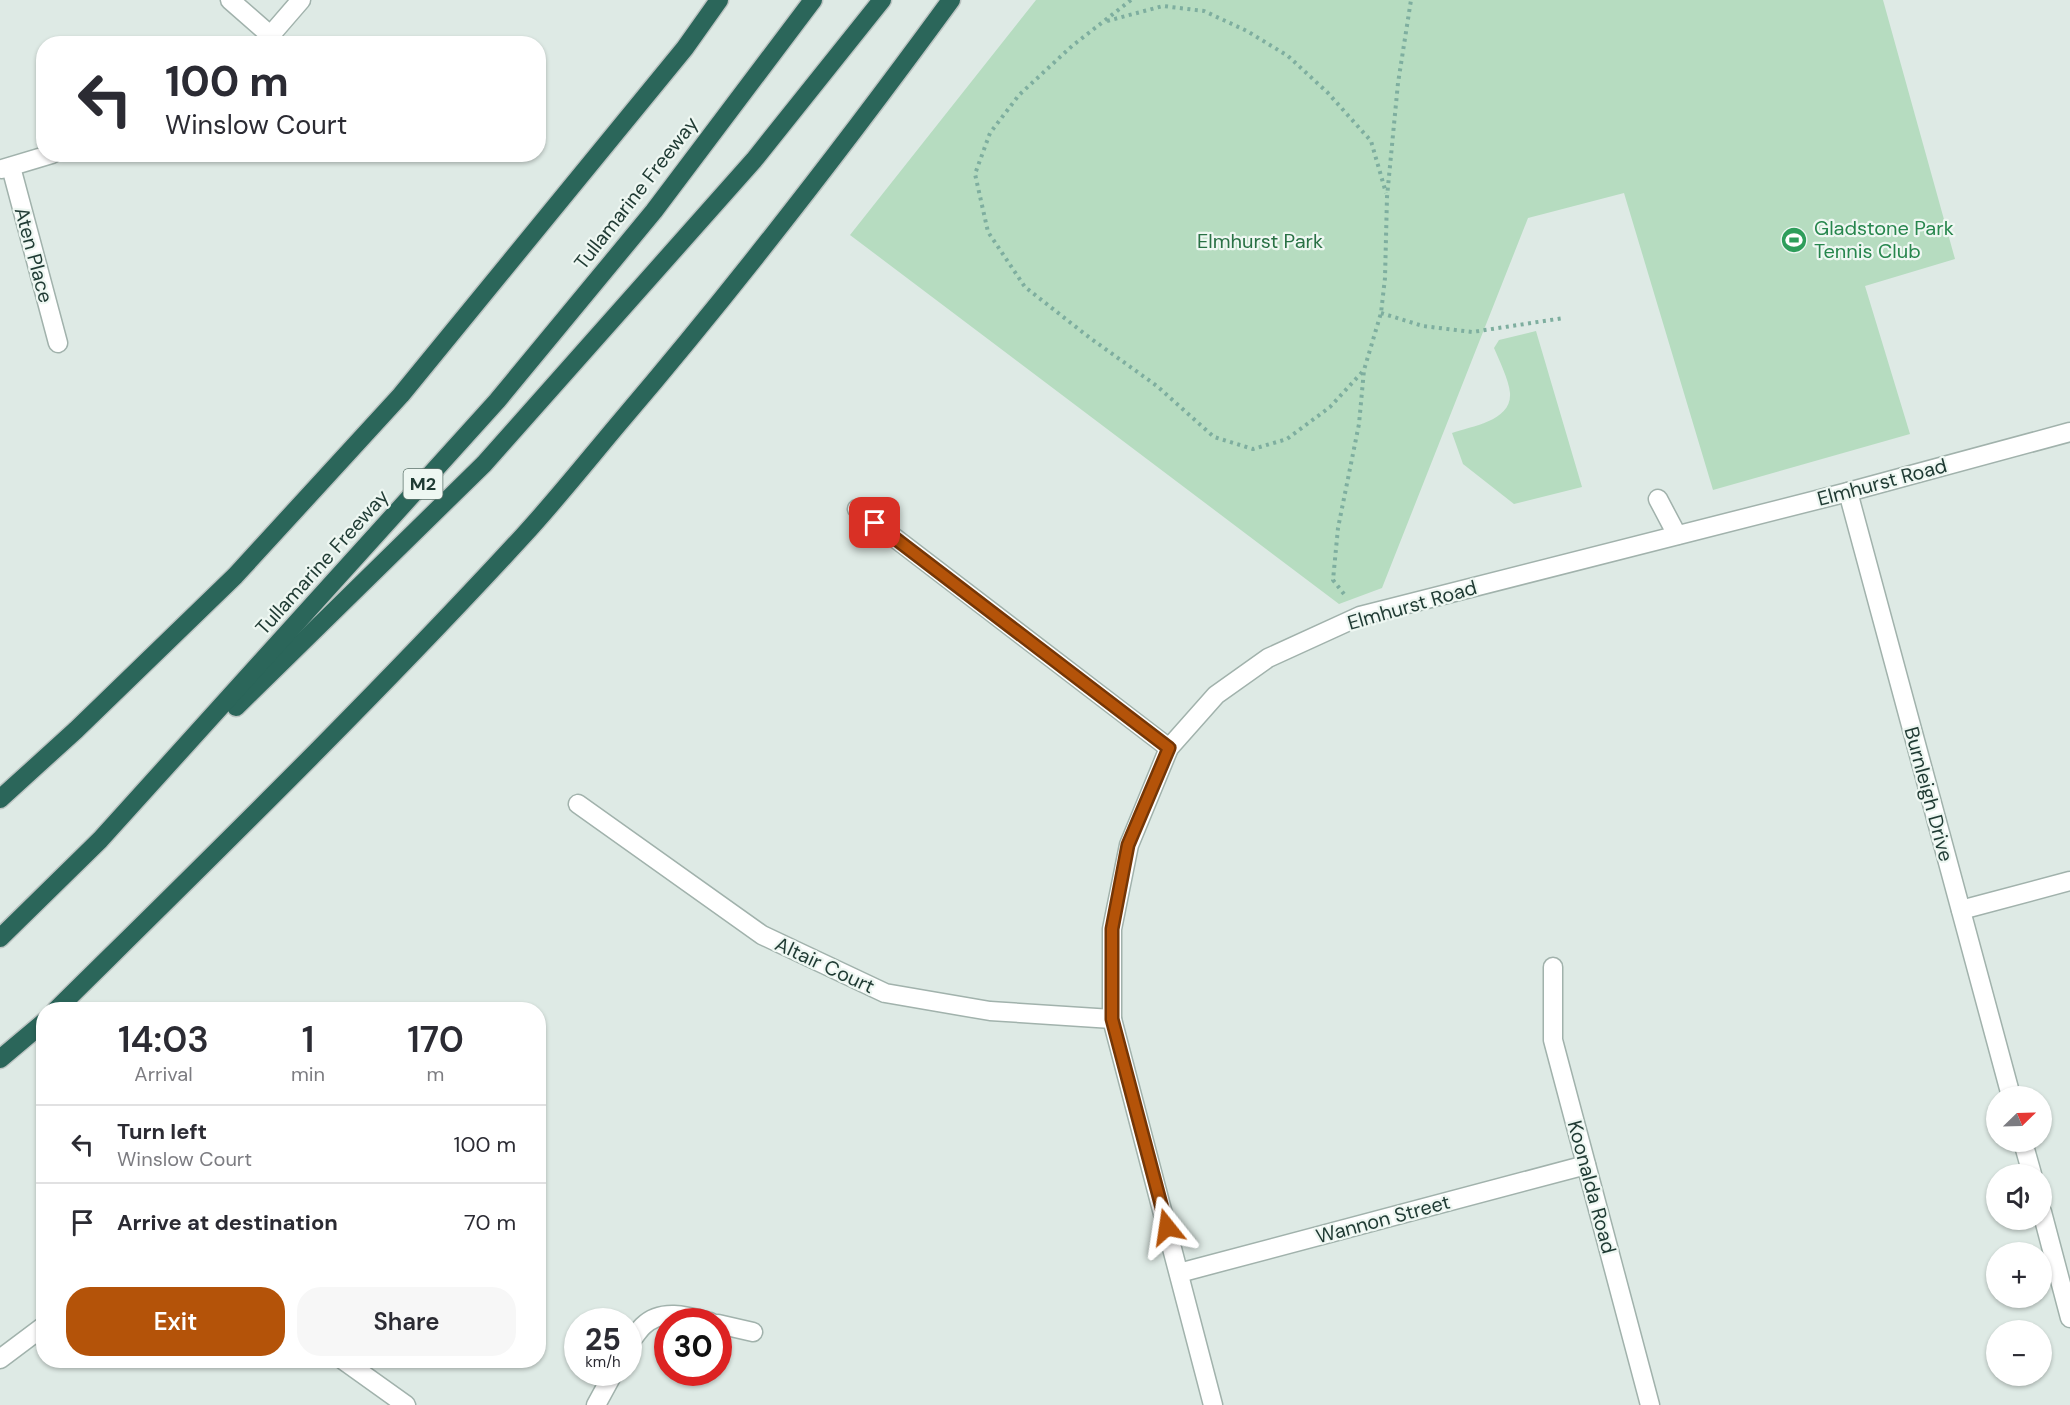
<!DOCTYPE html>
<html lang="en">
<head>
<meta charset="utf-8">
<style>
  :root { --surface:#fff; --page:#f7f7f7; --text:#2b2b33; --muted:#7c7c81; --line:#e1e1e2; --accent:#b45309 }
  body { margin:0; font-family:"DM Sans",sans-serif; background:var(--page); color:var(--text); height:100vh; display:flex; flex-direction:column; font-size:22px; white-space:nowrap }
  * { box-sizing:border-box; margin:0 }
  p { font-size:20px; color:var(--muted) }
  .icon { flex:none; width:33px; height:33px; fill:none; stroke:currentColor; stroke-width:2; stroke-linecap:round; stroke-linejoin:round }
  .map { position:relative; flex:1; overflow:hidden }
  .sheet { position:absolute; left:36px; top:1002px; width:510px; height:366px; display:flex; flex-direction:column; background:var(--surface); border-radius:24px; box-shadow:0 2px 4px #0004 }
  .sheet>* { flex:none }
  .top-card { position:absolute; left:36px; top:36px; width:510px; height:126px; border-radius:24px; box-shadow:0 2px 4px #0004; background:#fff; color:var(--text); overflow:hidden }
  .needle { width:39px; rotate:67deg }
  .tools { position:absolute; left:1986px; top:1086px; display:grid; gap:12px }
  .tools a { display:grid; place-items:center; width:66px; height:66px; border-radius:50%; background:var(--surface); box-shadow:0 2px 4px #0004; font-size:30px }
  .speed { position:absolute; left:564px; top:1308px; display:flex; gap:12px; font-size:30px; font-weight:700; text-align:center }
  .speed>* { display:grid; place-content:center; width:78px; height:78px; border-radius:50%; background:var(--surface); box-shadow:0 2px 4px #0004; line-height:1 }
  .speed small { font-size:15px; font-weight:400 }
  .speed .limit { border:9px solid #d22; background:#fff; color:#111 }
  .pin { position:absolute; display:grid; place-items:center; width:51px; height:51px; color:#fff; margin:-26px; border-radius:12px; box-shadow:0 3px 9px #0006 }
  .me { position:absolute; width:66px; margin:-33px; rotate:345deg; stroke-linejoin:round; filter:drop-shadow(0 0 4px #0008) }
  .turn { display:flex; align-items:center; gap:21px; height:126px; padding:0 30px; font-size:27px }
  .turn .icon { width:78px; height:78px; stroke-width:2.5 }
  .turn b { display:block; font-size:42px; line-height:51px }
  .eta { display:flex; justify-content:space-evenly; align-items:center; height:102px; text-align:center }
  .eta b { font-size:36px; font-weight:600; line-height:42px }
  .cta { display:flex; gap:12px; margin-top:auto; padding:12px 30px }
  .cta a { flex:1; height:69px; border-radius:24px; background:var(--accent); color:#fff; font-size:24px; font-weight:600; line-height:69px; text-align:center }
  .cta a+a { background:var(--page); color:var(--text) }
  ul { padding:0; list-style:none }
  li { display:flex; align-items:center; gap:18px; height:78px; padding:0 30px; border-top:2px solid var(--line) }
  li div { flex:1 }
  li b { display:block; font-size:22px }
  li em { font-style:normal }
  .map>svg:first-child { display:block }
  .green { fill:#b6dcc0 }
  .lines { fill:none; stroke-linecap:round; stroke-linejoin:round }
  .minor-casing { stroke:#a1b2ac; stroke-width:21 }
  .highway-casing { stroke:#bcc4c2; stroke-width:21 }
  .path { stroke:#7eae9f; stroke-width:4; stroke-dasharray:3 4.5; stroke-linecap:butt }
  .minor { stroke:#fff; stroke-width:18 }
  .highway { stroke:#2b665a; stroke-width:18 }
  .route-casing { stroke:#753606; stroke-width:15 }
  .route { stroke:#b45309; stroke-width:10 }
  .labels { text-anchor:middle; stroke-width:4.5; stroke-linejoin:round; paint-order:stroke }
  .shield { fill:#eef7f2; stroke:#5d736c; stroke-width:1.5 }
  .shield-label { font-size:18px; font-weight:bold; fill:#1f3a33 }
  .street-label { font-size:20px; fill:#1f3a33; stroke:#eef7f2 }
  .leisure-label { font-size:20px; fill:#27864d; stroke:#eef7f2; text-anchor:start }
  .park-label { font-size:20px; fill:#297145; stroke:#eef7f2 }
</style>
</head>
<body>
<div class="map">
<svg width="2070" height="1405" viewBox="0 0 2070 1405">
  <rect width="100%" height="100%" fill="#deeae5"/>
  <!-- green -->
  <g class="green">
    <path d="M1036,0H1883L1955,259L1865,286L1910,434L1713,490L1624,193L1528,218L1382,588L1339,604L850,235Z"/>
    <path d="M1536,331L1582,487L1514,504L1463,464L1452,433C1472,426 1512,421 1510,393C1509,380 1499,360 1494,348L1499,340Z"/>
  </g>
  <g class="lines">
    <!-- minor casing -->
    <g class="minor-casing">
      <g id="minor">
        <path d="M230,0L270,35"/>
        <path d="M263,44L301,0"/>
        <path d="M11,167L58,343"/>
        <path d="M2,169L52,154"/>
        <path d="M1848,492L2011,1096"/>
        <path d="M1658,499L1677,535"/>
        <path d="M857,509L1169,748"/>
        <path d="M578,804L762,935L885,993L990,1011L1112,1019"/>
        <path d="M1961,910L2070,881"/>
        <path d="M1553,967V1040L1650,1405"/>
        <path d="M2023,1142L2032,1174"/>
        <path d="M2042,1212L2070,1318"/>
        <path d="M1179,1273L1586,1165"/>
        <path d="M718,1324L753,1332"/>
        <path d="M628,1345C633,1339 637,1332 643,1326C661,1308 688,1316 710,1322"/>
        <path d="M0,1359L44,1326"/>
        <path d="M343,1360L406,1405"/>
        <path d="M596,1405L614,1372"/>
        <path d="M1213,1405L1112,1019V929L1129,845L1169,748L1216,695L1268,658L1360,616L1848,492L2070,432"/>
      </g>
    </g>
    <!-- highway casing -->
    <g class="highway-casing">
      <g id="highway">
        <path d="M236,707L484,464L754,160L882,0"/>
        <path d="M0,799L76,730L235,576L401,395L685,48L719,0"/>
        <path d="M0,938L100,840L497,401L654,211L813,0"/>
        <path d="M56,1010C214,854 373,699 523,536C557,499 588,460 620,422C736,286 845,145 951,0"/>
        <path d="M0,1059L44,1022"/>
      </g>
    </g>
    <!-- path -->
    <g class="path">
      <path d="M1131,0L1072,46L1019,95L990,133L975,174L988,232L1025,287L1090,338L1157,386L1214,437L1253,449L1287,439L1330,407L1364,370"/>
      <path d="M1107,21L1163,6L1204,11L1247,31L1288,56L1328,93L1371,141L1386,193"/>
      <path d="M1381,313L1423,326L1472,332L1564,318"/>
      <path d="M1344,594L1333,580L1338,528L1359,424L1364,370L1381,313L1385,278L1387,197L1398,83L1411,0"/>
    </g>
    <!-- minor -->
    <use href="#minor" class="minor"/>
    <!-- highway -->
    <use href="#highway" class="highway"/>
  </g>
  <g class="lines">
    <!-- route casing -->
    <g class="route-casing">
      <path id="route" d="M875,523L1169,748L1128,845L1112,929V1019L1167,1227"/>
    </g>
    <!-- route -->
    <use href="#route" class="route"/>
  </g>
  <!-- icons -->
  <defs>
    <g id="stadium-disc" transform="scale(1.35)"><circle r="9.5" fill="#2e9e5b" stroke="#eef7f2"/><path d="M0-5a6.5 5 0 1 0 0 10a6.5 5 0 1 0 0-10ZM-3.5-1.8h7v3.6h-7Z" fill="#fff"/></g>
  </defs>
  <g fill-rule="evenodd">
    <use href="#stadium-disc" x="1794" y="240"/>
  </g>
  <g class="labels">
    <!-- shield labels -->
    <rect class="shield" x="403.5" y="469" width="39" height="30" rx="4.5"/>
    <g class="shield-label">
      <text x="423" y="490">M2</text>
    </g>
    <!-- street labels -->
    <g class="street-label">
      <text transform="translate(636 193) rotate(-52)" y="7">Tullamarine Freeway</text>
      <text transform="translate(34 255) rotate(75)" y="7">Aten Place</text>
      <text transform="translate(1882 482) rotate(-15)" y="7">Elmhurst Road</text>
      <text transform="translate(322 562) rotate(-48)" y="7">Tullamarine Freeway</text>
      <text transform="translate(1412 605) rotate(-16)" y="7">Elmhurst Road</text>
      <text transform="translate(1929 794) rotate(75)" y="7">Burnleigh Drive</text>
      <text transform="translate(825 965) rotate(25)" y="7">Altair Court</text>
      <text transform="translate(1592 1187) rotate(75)" y="7">Koonalda Road</text>
      <text transform="translate(1383 1219) rotate(-15)" y="7">Wannon Street</text>
    </g>
    <!-- leisure labels -->
    <g class="leisure-label">
      <text x="1814" y="235">Gladstone Park<tspan x="1814" dy="23">Tennis Club</tspan></text>
    </g>
    <!-- park labels -->
    <g class="park-label">
      <text x="1260" y="248">Elmhurst Park</text>
    </g>
  </g>
</svg>
<div class="tools">
<a><svg class="needle" viewBox="-14 -14 28 28"><path d="M0-13l5 13h-10z" fill="#e53935"/><path d="M0 13l5-13h-10z" fill="#7c7c81"/></svg></a>
<a><svg class="icon" aria-label="sound" viewBox="0 0 24 24"><path d="M4 9h4l5-4v14l-5-4H4zM17 9q2 3 0 6"/></svg></a>
<a>+</a>
<a>−</a>
</div>
<div class="speed"><div>25<small>km/h</small></div><div class="limit">30</div></div>
<div class="pin" style="left:875px;top:523px;background:#d93025"><svg class="icon" aria-label="arrive" viewBox="0 0 24 24"><path d="M6 21V4h12l-3 4 3 4H6"/></svg></div>
<svg class="me" style="left:1167px;top:1227px" viewBox="-20 -20 40 40"><path d="M0-17L14 15 0 8-14 15z" fill="#b45309" stroke="#fff" stroke-width="4"/></svg>
<div class="top-card">
<div class="turn"><svg class="icon" aria-label="left" viewBox="0 0 24 24"><path d="M17 20v-9H6M10 6l-5 5 5 5"/></svg><div><b>100 m</b>Winslow Court</div></div>
</div>
<section class="sheet">
<div class="eta">
<div><b>14:03</b><p>Arrival</p></div>
<div><b>1</b><p>min</p></div>
<div><b>170</b><p>m</p></div>
</div>
<ul>
<li><svg class="icon" aria-label="left" viewBox="0 0 24 24"><path d="M17 20v-9H6M10 6l-5 5 5 5"/></svg><div><b>Turn left</b><p>Winslow Court</p></div><em>100 m</em></li>
<li><svg class="icon" aria-label="arrive" viewBox="0 0 24 24"><path d="M6 21V4h12l-3 4 3 4H6"/></svg><div><b>Arrive at destination</b></div><em>70 m</em></li>
</ul>
<div class="cta"><a>Exit</a><a>Share</a></div>
</section>
</div>
</body>
</html>
